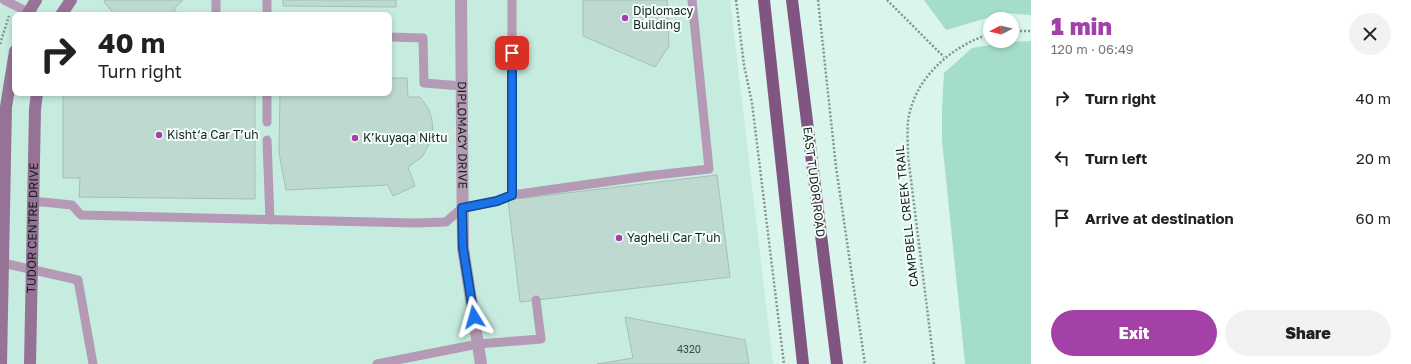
<!DOCTYPE html>
<html lang="en">
<head>
<meta charset="utf-8">
<style>
  :root { --surface:#fff; --page:#f2f2f2; --text:#202124; --muted:#757577; --accent:#a441a8 }
  body { margin:0; font-family:"Golos Text",sans-serif; background:var(--page); color:var(--text); height:100vh; display:flex; flex-direction:column; font-size:15px; white-space:nowrap }
  * { box-sizing:border-box; margin:0 }
  p { font-size:13px; color:var(--muted) }
  .icon { flex:none; width:22px; height:22px; fill:none; stroke:currentColor; stroke-width:2; stroke-linecap:round; stroke-linejoin:round }
  .map { position:relative; flex:1; overflow:hidden }
  .drawer { display:flex; flex-direction:column; background:var(--surface); width:380px }
  .drawer>* { flex:none }
  .banner { position:absolute; left:12px; top:12px; width:380px; height:84px; border-radius:8px; box-shadow:0 2px 6px #0003; background:#fff; color:var(--text); overflow:hidden }
  .needle { width:26px; rotate:263deg }
  .fabs { position:absolute; left:983px; top:12px; display:grid; gap:8px }
  .fabs a { display:grid; place-items:center; width:36px; height:36px; border-radius:50%; background:var(--surface); box-shadow:0 2px 6px #0003; font-size:20px }
  .pin { position:absolute; display:grid; place-items:center; width:34px; height:34px; color:#fff; margin:-17px; border-radius:8px; box-shadow:0 2px 6px #0006 }
  .me { position:absolute; width:44px; margin:-22px; rotate:352deg; stroke-linejoin:round; filter:drop-shadow(0 0 3px #0008) }
  .turn { display:flex; align-items:center; gap:14px; height:84px; padding:0 20px; font-size:18px }
  .turn .icon { width:52px; height:52px; stroke-width:2.5 }
  .turn b { display:block; font-size:28px; line-height:34px }
  .round { display:grid; place-items:center; flex:none; width:42px; height:42px; border-radius:21px; background:var(--page) }
  .head { display:flex; align-items:center; justify-content:space-between; height:68px; padding:0 20px }
  h1 { font-size:24px; font-weight:800; line-height:30px; color:var(--accent) }
  .primary-button { display:flex; gap:8px; margin-top:auto; padding:8px 20px }
  .primary-button a { flex:1; height:46px; border-radius:24px; background:var(--accent); color:#fff; font-size:16px; font-weight:800; line-height:46px; text-align:center }
  .primary-button a+a { background:var(--page); color:var(--text) }
  ul { padding:0; list-style:none }
  li { display:flex; align-items:center; gap:12px; height:60px; padding:0 20px }
  li div { flex:1 }
  li b { display:block; font-size:15px }
  li em { font-style:normal }
  main { display:flex; flex:1; min-height:0 }
  .map>svg:first-child { display:block }
  .built { fill:#c6ebdf; fill-rule:evenodd }
  .green { fill:#a5ddcb }
  .building { fill:#bedad0; stroke:#a4bfb6 }
  .lines { fill:none; stroke-linecap:round; stroke-linejoin:round }
  .path { stroke:#82968f; stroke-width:2.5; stroke-dasharray:2 2; stroke-linecap:butt }
  .lane { stroke:#b49ab4; stroke-width:9 }
  .street { stroke:#b49ab4; stroke-width:12 }
  .secondary { stroke:#977297; stroke-width:12 }
  .primary { stroke:#815582; stroke-width:12 }
  .route-casing { stroke:#114b97; stroke-width:10 }
  .route { stroke:#1a73e8; stroke-width:7 }
  .poi-dot { fill:#a441a8; stroke:#f3fefa; stroke-width:1.5 }
  .labels { text-anchor:middle; stroke-width:4; stroke-linejoin:round; paint-order:stroke }
  .number-label { font-size:10px; fill:#3f4e48 }
  .poi-label { font-size:12px; fill:#151f1b; stroke:#f3fefa; text-anchor:start }
  .street-label { font-size:12px; fill:#151f1b; stroke:#f3fefa }
</style>
</head>
<body>
<main>
<div class="map">
<svg width="1031" height="364" viewBox="0 0 1031 364">
  <rect width="100%" height="100%" fill="#d9f5ec"/>
  <!-- built -->
  <path class="built" d="M0,0H730L773,364H0ZM15,15H389V93H15Z"/>
  <!-- green -->
  <g class="green">
    <path d="M924,0H1031V15L1004,13L946,30Z"/>
    <path d="M1031,41V364H965L942,140V108L944,73L972,48L1008,42Z"/>
  </g>
  <!-- building -->
  <g class="building">
    <path d="M105,0H183L174,9L179,15H115L104,2Z"/>
    <path d="M283,0H396V7L283,6Z"/>
    <path d="M583,0H667L669,46L655,67L583,36Z"/>
    <path d="M389,78H407L408,97H420L429,110L432,120L433,133L429,144L422,157L408,167L415,186L393,196L388,185L286,190L279,153L280,93H389Z"/>
    <path d="M63,93H255V199L79,197L80,178H63Z"/>
    <path d="M717,175L730,277L520,302L508,200Z"/>
    <path d="M625,317L745,340L749,364H597L633,358Z"/>
  </g>
  <g class="lines">
    <!-- path -->
    <g class="path">
      <path d="M736,0L744,65L752,103L784,364"/>
      <path d="M818,0L836,167L865,364"/>
      <path d="M887,0L944,57"/>
      <path d="M1012,31H1031"/>
      <path d="M0,44L9,16"/>
      <path d="M934,364L908,156C908,145 907,133 908,122C913,79 951,46 990,34"/>
    </g>
    <!-- lane -->
    <g class="lane">
      <path d="M4,0L34,15"/>
      <path d="M267,0V15"/>
      <path d="M512,0V195"/>
      <path d="M216,15V0"/>
      <path d="M389,37L423,38L424,83L462,86"/>
      <path d="M267,93V122"/>
      <path d="M267,140L270,220"/>
      <path d="M33,202H43L72,205L81,215L415,223L446,222L462,208L497,201L512,195L647,176L709,169L692,0"/>
      <path d="M3,263L78,280L93,364"/>
      <path d="M377,364L478,344L541,339L536,300"/>
    </g>
    <!-- street -->
    <path class="street" id="s1" d="M461,0L463,248L481,364"/>
    <!-- secondary -->
    <g class="secondary">
      <path d="M27,15L36,0"/>
      <path d="M61,15L71,0"/>
      <path d="M1,364L6,107L15,51"/>
      <path id="s2" d="M30,364L35,109L37,93"/>
    </g>
    <!-- primary -->
    <g class="primary">
      <path d="M764,0L803,364"/>
      <path d="M792,0L837,364"/>
    </g>
  </g>
  <g class="lines">
    <!-- route casing -->
    <g class="route-casing">
      <path id="route" d="M474,317L463,248L462,208L497,201L512,195V53"/>
    </g>
    <!-- route -->
    <use href="#route" class="route"/>
  </g>
  <!-- markers -->
  <g class="poi-dot">
    <circle cx="625" cy="18" r="4"/>
    <circle cx="159" cy="135" r="4"/>
    <circle cx="355" cy="138" r="4"/>
    <circle cx="619" cy="238" r="4"/>
  </g>
  <g class="labels">
    <!-- number labels -->
    <g class="number-label">
      <text x="689" y="353">4320</text>
    </g>
    <!-- poi labels -->
    <g class="poi-label">
      <text x="633" y="15">Diplomacy<tspan x="633" dy="14">Building</tspan></text>
      <text x="167" y="139">Kisht‘a Car T’uh</text>
      <text x="363" y="142">K’kuyaqa Niłtu</text>
      <text x="627" y="242">Yagheli Car T’uh</text>
    </g>
    <!-- street labels -->
    <g class="street-label">
      <text dy="4" stroke="none"><textPath href="#s1" startOffset="135">DIPLOMACY DRIVE</textPath></text>
      <text transform="translate(814 182) rotate(83)" y="4">EAST TUDOR ROAD</text>
      <text transform="translate(907 216) rotate(-96)" y="4">CAMPBELL CREEK TRAIL</text>
      <text dy="4" stroke="none"><textPath href="#s2" startOffset="136">TUDOR CENTRE DRIVE</textPath></text>
    </g>
  </g>
</svg>
<div class="fabs">
<a><svg class="needle" viewBox="-14 -14 28 28"><path d="M0-13l5 13h-10z" fill="#e53935"/><path d="M0 13l5-13h-10z" fill="#757577"/></svg></a>
</div>
<div class="pin" style="left:512px;top:53px;background:#d93025"><svg class="icon" aria-label="arrive" viewBox="0 0 24 24"><path d="M6 21V4h12l-3 4 3 4H6"/></svg></div>
<svg class="me" style="left:474px;top:317px" viewBox="-20 -20 40 40"><path d="M0-17L14 15 0 8-14 15z" fill="#1a73e8" stroke="#fff" stroke-width="4"/></svg>
<div class="banner">
<div class="turn"><svg class="icon" aria-label="right" viewBox="0 0 24 24"><path d="M7 20v-9h11M14 6l5 5-5 5"/></svg><div><b>40 m</b>Turn right</div></div>
</div>
</div>
<section class="drawer">
<div class="head"><div><h1>1 min</h1><p>120 m · 06:49</p></div><a class="round"><svg class="icon" aria-label="close" viewBox="0 0 24 24"><path d="M6 6l12 12M18 6L6 18"/></svg></a></div>
<ul>
<li><svg class="icon" aria-label="right" viewBox="0 0 24 24"><path d="M7 20v-9h11M14 6l5 5-5 5"/></svg><div><b>Turn right</b></div><em>40 m</em></li>
<li><svg class="icon" aria-label="left" viewBox="0 0 24 24"><path d="M17 20v-9H6M10 6l-5 5 5 5"/></svg><div><b>Turn left</b></div><em>20 m</em></li>
<li><svg class="icon" aria-label="arrive" viewBox="0 0 24 24"><path d="M6 21V4h12l-3 4 3 4H6"/></svg><div><b>Arrive at destination</b></div><em>60 m</em></li>
</ul>
<div class="primary-button"><a>Exit</a><a>Share</a></div>
</section>
</main>
</body>
</html>
